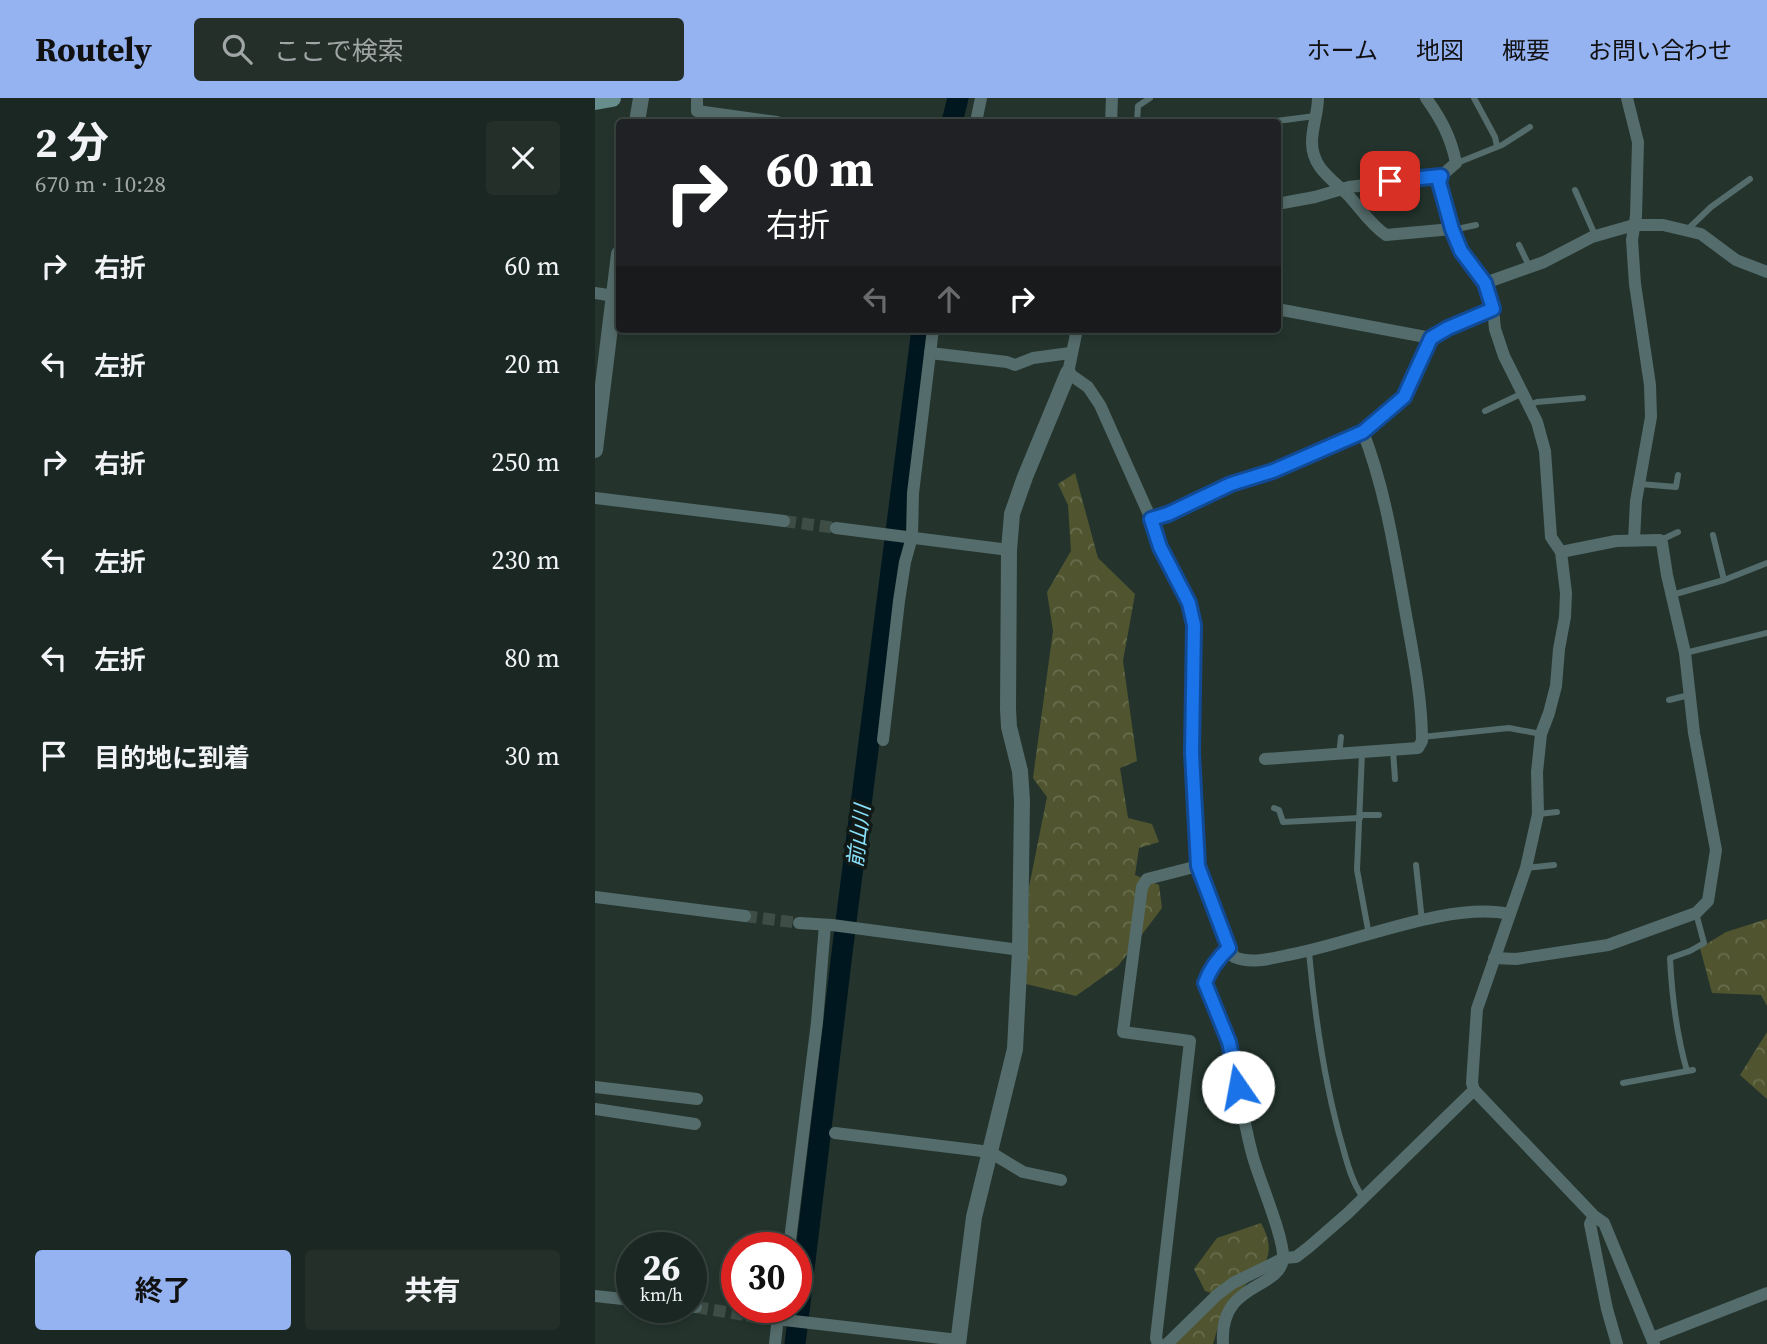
<!DOCTYPE html>
<html lang="ja">
<head>
<meta charset="utf-8">
<style>
  :root { --surface:#1b2722; --page:#242f2a; --text:#f1f3f6; --muted:#a0a5a5; --line:#394440; --accent:#95b2f1 }
  body { margin:0; font-family:"Source Serif 4","Noto Sans JP",serif; background:var(--page); color:var(--text); height:100vh; display:flex; flex-direction:column; font-size:26px; white-space:nowrap }
  * { box-sizing:border-box; margin:0 }
  p { font-size:23px; color:var(--muted) }
  .icon { flex:none; width:38px; height:38px; fill:none; stroke:currentColor; stroke-width:2; stroke-linecap:round; stroke-linejoin:round }
  .map { position:relative; flex:1; overflow:hidden }
  .side { display:flex; flex-direction:column; background:var(--surface); width:595px }
  .side>* { flex:none }
  .hud { position:absolute; left:21px; top:21px; width:665px; height:214px; border-radius:7px; box-shadow:0 4px 10px #0003,0 0 0 2px var(--line); background:#202124; color:#fff; overflow:hidden }
  .speed { position:absolute; left:21px; top:1134px; display:flex; gap:14px; font-size:35px; font-weight:700; text-align:center }
  .speed>* { display:grid; place-content:center; width:91px; height:91px; border-radius:50%; background:var(--surface); box-shadow:0 4px 10px #0003,0 0 0 2px var(--line); line-height:1 }
  .speed small { font-size:18px; font-weight:400 }
  .speed .limit { border:10px solid #d22; background:#fff; color:#111 }
  .pin { position:absolute; display:grid; place-items:center; width:60px; height:60px; color:#fff; margin:-30px; border-radius:14px; box-shadow:0 4px 10px #0006 }
  .me { position:absolute; width:77px; margin:-38px; rotate:348deg; stroke-linejoin:round; filter:drop-shadow(0 0 5px #0008) }
  .turn { display:flex; align-items:center; gap:24px; height:147px; padding:0 35px; font-size:32px }
  .turn .icon { width:91px; height:91px; stroke-width:2.5 }
  .turn b { display:block; font-size:49px; line-height:60px }
  .lanes { display:flex; align-items:center; height:66px; padding:0 35px; background:#0003; justify-content:center; gap:35px; direction:ltr }
  .lanes .off { opacity:.35 }
  .round { display:grid; place-items:center; flex:none; width:74px; height:74px; border-radius:7px; background:var(--page) }
  .headline { display:flex; align-items:center; justify-content:space-between; height:119px; padding:0 35px }
  h1 { font-size:42px; font-weight:700; line-height:52px }
  .action { display:flex; gap:14px; margin-top:auto; padding:14px 35px }
  .action a { flex:1; height:80px; border-radius:7px; background:var(--accent); color:#111; font-size:28px; font-weight:700; line-height:80px; text-align:center }
  .action a+a { background:var(--page); color:var(--text) }
  ul { padding:0; list-style:none }
  li { display:flex; align-items:center; gap:21px; height:98px; padding:0 35px }
  li div { flex:1 }
  li b { display:block; font-size:26px }
  li em { font-style:normal }
  header { display:flex; align-items:center; gap:42px; box-sizing:border-box; height:98px; padding:0 35px; background:var(--accent); color:#111 }
  header strong { font-size:33px }
  nav { display:flex; gap:38px; margin-inline-start:auto; font-size:24px }
  .search { width:490px; height:63px; background:var(--page); display:flex; align-items:center; gap:18px; box-sizing:border-box; padding:0 24px; border-radius:7px; color:var(--muted); font-size:26px }
  main { display:flex; flex:1; min-height:0 }
  .map>svg:first-child { display:block }
  .forest { fill:url(#forest-crowns) }
  .lines { fill:none; stroke-linecap:round; stroke-linejoin:round }
  .river { stroke:#00171f; stroke-width:21 }
  .minor-tunnel { stroke:#3e4e47; stroke-width:12; stroke-dasharray:12 6; stroke-linecap:butt }
  .service { stroke:#546c6b; stroke-width:6 }
  .minor { stroke:#546c6b; stroke-width:12 }
  .tertiary { stroke:#546c6b; stroke-width:16 }
  .secondary { stroke:#678d8c; stroke-width:18 }
  .route-casing { stroke:#114b97; stroke-width:18 }
  .route { stroke:#1a73e8; stroke-width:12 }
  .labels { text-anchor:middle; stroke-width:7; stroke-linejoin:round; paint-order:stroke }
  .water-label { font-size:21px; font-style:italic; fill:#89e2fd; stroke:#121a17 }
</style>
</head>
<body>
<header>
<strong>Routely</strong>
<div class="search"><svg class="icon" aria-label="search" viewBox="0 0 24 24"><circle cx="10" cy="10" r="6"/><path d="M15 15l6 6"/></svg>ここで検索</div>
<nav><a>ホーム</a><a>地図</a><a>概要</a><a>お問い合わせ</a></nav>
</header>
<main>
<section class="side">
<div class="headline"><div><h1>2 分</h1><p>670 m · 10:28</p></div><a class="round"><svg class="icon" aria-label="close" viewBox="0 0 24 24"><path d="M6 6l12 12M18 6L6 18"/></svg></a></div>
<ul>
<li><svg class="icon" aria-label="right" viewBox="0 0 24 24"><path d="M7 20v-9h11M14 6l5 5-5 5"/></svg><div><b>右折</b></div><em>60 m</em></li>
<li><svg class="icon" aria-label="left" viewBox="0 0 24 24"><path d="M17 20v-9H6M10 6l-5 5 5 5"/></svg><div><b>左折</b></div><em>20 m</em></li>
<li><svg class="icon" aria-label="right" viewBox="0 0 24 24"><path d="M7 20v-9h11M14 6l5 5-5 5"/></svg><div><b>右折</b></div><em>250 m</em></li>
<li><svg class="icon" aria-label="left" viewBox="0 0 24 24"><path d="M17 20v-9H6M10 6l-5 5 5 5"/></svg><div><b>左折</b></div><em>230 m</em></li>
<li><svg class="icon" aria-label="left" viewBox="0 0 24 24"><path d="M17 20v-9H6M10 6l-5 5 5 5"/></svg><div><b>左折</b></div><em>80 m</em></li>
<li><svg class="icon" aria-label="arrive" viewBox="0 0 24 24"><path d="M6 21V4h12l-3 4 3 4H6"/></svg><div><b>目的地に到着</b></div><em>30 m</em></li>
</ul>
<div class="action"><a>終了</a><a>共有</a></div>
</section>
<div class="map">
<svg width="1172" height="1246" viewBox="0 0 1172 1246">
  <defs>
    <pattern id="forest-crowns" width="20" height="18" patternUnits="userSpaceOnUse" patternTransform="scale(1.75)"><rect width="20" height="18" fill="#50552f"/><path d="M2 6a3 3 0 1 1 6 0M12 15a3 3 0 1 1 6 0" fill="none" stroke="#686d4d"/></pattern>
  </defs>
  <rect width="100%" height="100%" fill="#24342d"/>
  <!-- forest -->
  <g class="forest">
    <path d="M480,375L503,460L540,496L528,563L542,663L525,670L533,720L557,726L564,744L544,750L540,777L564,787L567,810L523,868L481,898L431,886L434,789L452,699L438,680L458,533L452,494L476,453L473,407L463,386Z"/>
    <path d="M1172,821V908L1166,897L1117,895L1105,850L1131,834Z"/>
    <path d="M1172,934V1001L1145,977Z"/>
    <path d="M666,1125C689,1167 656,1176 633,1205C625,1215 622,1234 618,1246H578L625,1198L610,1193L599,1171L622,1140Z"/>
  </g>
  <g class="lines">
    <!-- river -->
    <g class="river">
      <path d="M357,24L363,0"/>
      <path d="M200,1246L248,847L327,231"/>
    </g>
    <!-- minor-tunnel -->
    <g class="minor-tunnel">
      <path d="M189,423L241,430"/>
      <path d="M150,818L204,825"/>
      <path d="M101,1209L155,1218"/>
    </g>
    <!-- service -->
    <g class="service">
      <path d="M879,0L900,39L902,48"/>
      <path d="M542,24L543,8L555,0"/>
      <path d="M570,24H575"/>
      <path d="M674,24L720,18"/>
      <path d="M862,65L907,47L935,29"/>
      <path d="M980,92L1000,137"/>
      <path d="M857,132L881,127"/>
      <path d="M1091,133L1116,109L1155,81"/>
      <path d="M924,147L935,170"/>
      <path d="M934,307L942,304L988,300"/>
      <path d="M890,313L928,295"/>
      <path d="M1045,386L1081,389L1083,377"/>
      <path d="M1118,437L1129,482"/>
      <path d="M1066,442L1083,434"/>
      <path d="M1077,497L1129,482L1172,465"/>
      <path d="M1090,555L1172,535"/>
      <path d="M1074,602L1094,597"/>
      <path d="M827,639L914,630L946,636"/>
      <path d="M798,652L800,681"/>
      <path d="M767,655L762,772L774,837"/>
      <path d="M744,657L746,639"/>
      <path d="M679,710L684,712L688,724L765,720"/>
      <path d="M943,716L962,714"/>
      <path d="M765,717H784"/>
      <path d="M821,767L827,823"/>
      <path d="M931,770L959,767"/>
      <path d="M714,854C720,920 729,985 748,1050C752,1065 758,1087 768,1099"/>
      <path d="M1092,973C1081,935 1077,900 1075,860L1095,853L1109,845L1101,815"/>
      <path d="M1028,985L1098,972"/>
    </g>
    <!-- minor -->
    <g class="minor">
      <path d="M102,0V13L182,24"/>
      <path d="M723,0C723,15 717,29 717,44C717,70 737,81 753,97C766,111 776,127 791,137L857,131"/>
      <path d="M831,0C846,21 856,39 861,65L846,78L844,84L857,131L866,153L890,185L898,211L900,231L909,258L942,324L950,353L956,439L966,454L971,495L970,519L964,551L961,588L954,615L946,636L942,674L943,716L931,770L882,911L877,985L879,992L999,1118L1009,1125L1059,1246"/>
      <path d="M1032,0L1043,44L1041,118L1037,142L1040,186L1055,287L1056,319L1041,403L1039,442"/>
      <path d="M381,24L386,0"/>
      <path d="M516,24L517,0"/>
      <path d="M682,106L720,99L754,89L846,78"/>
      <path d="M890,185L949,164L997,139L1039,127H1068L1106,136L1141,162L1172,174"/>
      <path d="M0,195L19,198"/>
      <path d="M682,211L836,240L853,230L898,211"/>
      <path d="M482,231L473,275L493,289L505,307L556,421L565,449L594,505L599,527L597,655L603,768L639,859C656,866 675,861 693,857C757,846 852,803 915,816"/>
      <path d="M335,255L412,264L420,267L438,260L475,255"/>
      <path d="M0,400L189,423"/>
      <path d="M556,421L636,386L678,373L768,334"/>
      <path d="M241,430L414,452"/>
      <path d="M288,642L304,503L310,464L317,439L318,395L338,231"/>
      <path d="M670,661L823,650L827,643C827,595 816,547 808,500C798,444 789,388 768,334L809,299L836,240"/>
      <path d="M0,799L150,818"/>
      <path d="M204,825L237,827L425,852"/>
      <path d="M899,860L921,861L1013,847L1101,815L1113,803L1121,752L1099,635L1090,555L1072,477L1067,445L1065,442L1021,443L966,454"/>
      <path d="M0,989L102,1001"/>
      <path d="M0,1011L100,1026"/>
      <path d="M240,1035L395,1054L428,1074L466,1082"/>
      <path d="M999,1118L995,1126L1012,1211L1022,1246"/>
      <path d="M194,1150L222,924L230,827"/>
      <path d="M0,1198L37,1202"/>
      <path d="M96,1209H101"/>
      <path d="M155,1218L363,1242"/>
      <path d="M1057,1240L1172,1195"/>
      <path d="M180,1246L184,1209"/>
      <path d="M563,1246L561,1240L595,943L528,934L547,789L552,781L603,768"/>
      <path d="M572,1246L622,1197L638,1185L689,1160L701,1159L714,1149L753,1115L879,992"/>
      <path d="M628,1246C624,1183 684,1193 688,1161C690,1142 664,1081 658,1059C647,1021 644,982 634,944C628,923 616,905 610,885L614,874L634,850"/>
    </g>
    <!-- tertiary -->
    <g class="tertiary">
      <path d="M42,24L46,0"/>
      <path d="M0,352L24,156"/>
      <path d="M363,1246L379,1119L420,951L425,852L427,702L425,673L414,629L413,611L414,452L417,416L430,379L473,275"/>
    </g>
    <!-- secondary -->
    <path class="secondary" d="M0,3L17,0"/>
  </g>
  <g class="lines">
    <!-- route casing -->
    <g class="route-casing">
      <path id="route" d="M643,989L634,944L610,885C615,871 623,860 634,850L603,768L597,655L599,527L594,505L565,449L556,421L573,416L636,386L678,373L768,334L809,299L836,240L853,230L898,211L890,185L866,153L857,131L844,84L846,78L795,83"/>
    </g>
    <!-- route -->
    <use href="#route" class="route"/>
  </g>
  <g class="labels">
    <!-- water labels -->
    <g class="water-label">
      <text transform="translate(264 738) rotate(-83)" y="7">前山川</text>
    </g>
  </g>
</svg>
<div class="speed"><div>26<small>km/h</small></div><div class="limit">30</div></div>
<div class="pin" style="left:795px;top:83px;background:#d93025"><svg class="icon" aria-label="arrive" viewBox="0 0 24 24"><path d="M6 21V4h12l-3 4 3 4H6"/></svg></div>
<svg class="me" style="left:643px;top:989px" viewBox="-20 -20 40 40"><circle r="19" fill="#fff"/><path d="M0-13L10 11 0 6-10 11z" fill="#1a73e8"/></svg>
<div class="hud">
<div class="turn"><svg class="icon" aria-label="right" viewBox="0 0 24 24"><path d="M7 20v-9h11M14 6l5 5-5 5"/></svg><div><b>60 m</b>右折</div></div>
<div class="lanes"><svg class="icon off" aria-label="left" viewBox="0 0 24 24"><path d="M17 20v-9H6M10 6l-5 5 5 5"/></svg><svg class="icon off" aria-label="ahead" viewBox="0 0 24 24"><path d="M12 20V5M6 11l6-6 6 6"/></svg><svg class="icon" aria-label="right" viewBox="0 0 24 24"><path d="M7 20v-9h11M14 6l5 5-5 5"/></svg></div>
</div>
</div>
</main>
</body>
</html>
